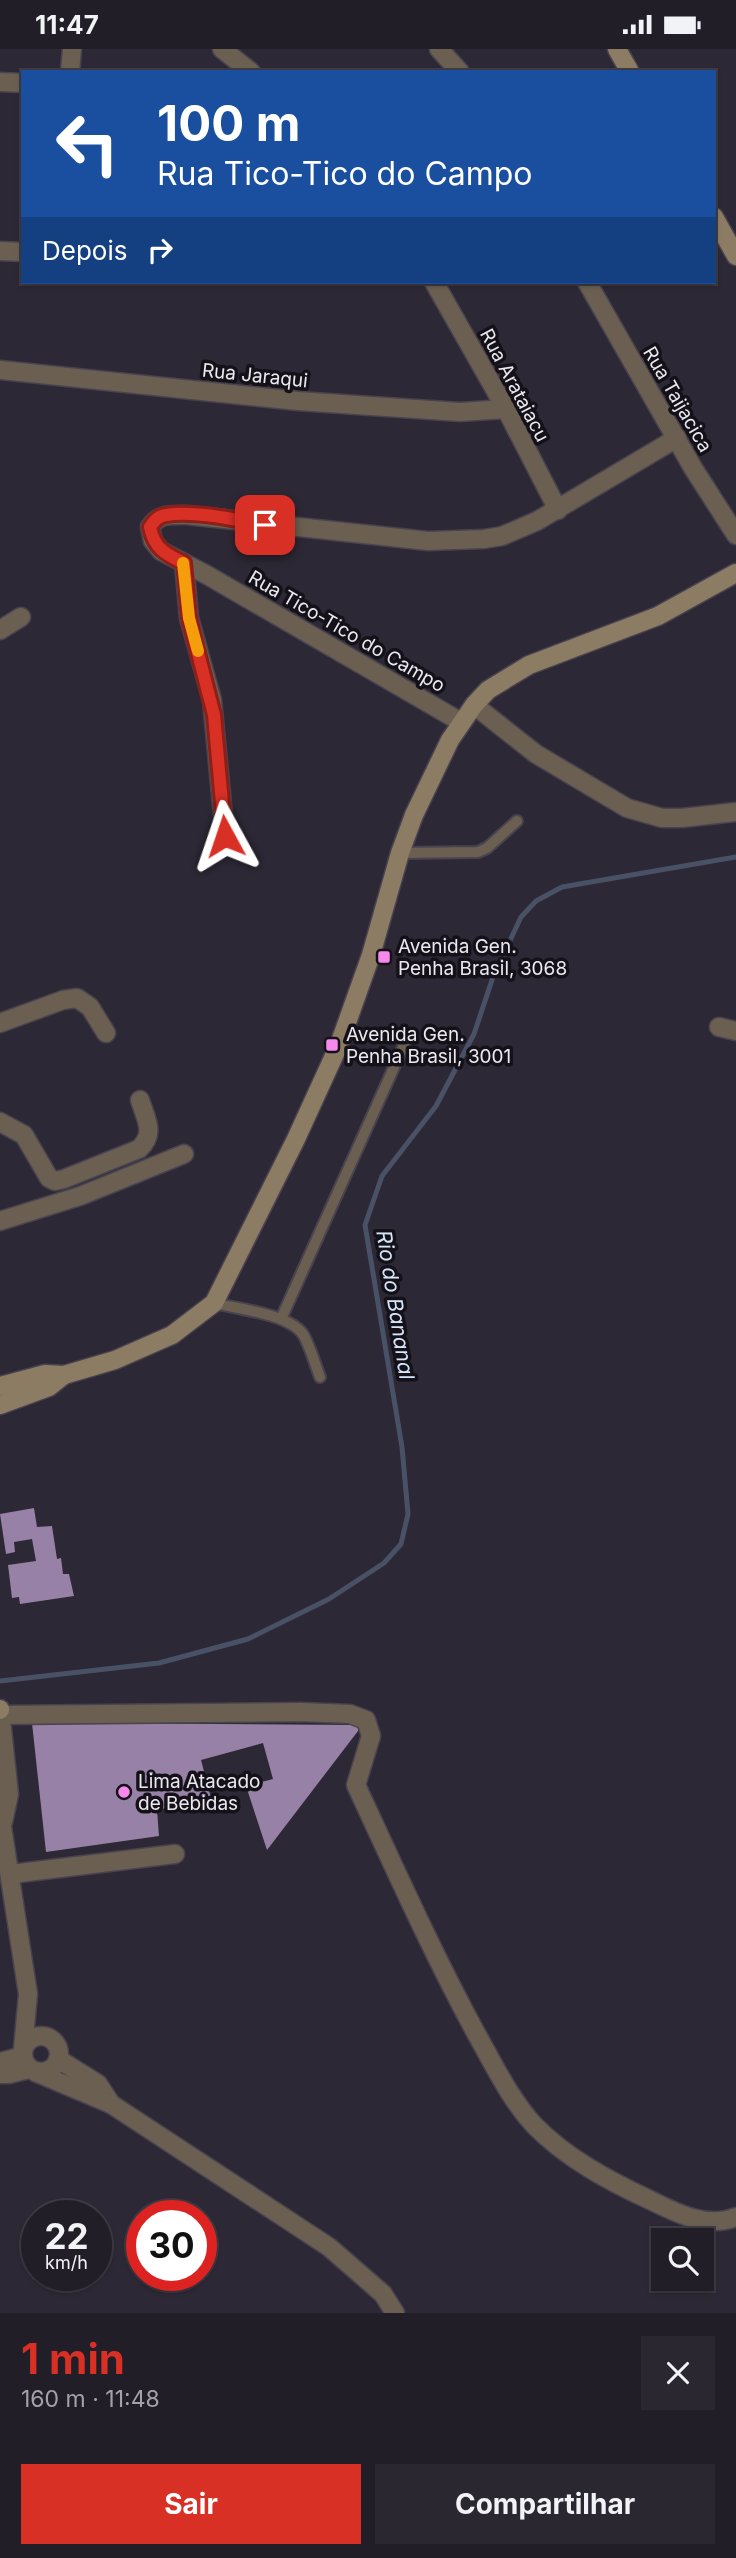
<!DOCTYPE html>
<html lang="pt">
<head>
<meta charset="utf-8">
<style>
  :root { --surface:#221e28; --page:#2a2730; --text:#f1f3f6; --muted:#a2a2a8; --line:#3f3c45; --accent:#d93025 }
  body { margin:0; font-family:Inter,sans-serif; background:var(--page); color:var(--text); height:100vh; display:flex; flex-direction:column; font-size:26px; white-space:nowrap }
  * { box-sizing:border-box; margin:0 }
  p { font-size:23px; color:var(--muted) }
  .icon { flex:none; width:38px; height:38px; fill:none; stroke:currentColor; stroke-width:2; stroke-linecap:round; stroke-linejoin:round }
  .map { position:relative; height:2264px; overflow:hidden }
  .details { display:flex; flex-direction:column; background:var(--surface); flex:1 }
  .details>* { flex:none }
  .guide { position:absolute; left:21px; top:21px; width:695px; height:214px; border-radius:0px; box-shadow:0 2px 5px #0004,0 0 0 2px var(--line); background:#1a4fa0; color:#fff; overflow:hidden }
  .tools { position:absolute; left:651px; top:2179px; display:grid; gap:14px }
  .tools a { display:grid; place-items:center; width:63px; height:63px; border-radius:0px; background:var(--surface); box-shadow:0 2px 5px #0004,0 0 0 2px var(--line); font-size:35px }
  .speed { position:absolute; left:21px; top:2151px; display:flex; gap:14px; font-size:35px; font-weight:700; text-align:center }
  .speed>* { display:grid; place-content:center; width:91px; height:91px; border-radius:50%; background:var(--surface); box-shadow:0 2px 5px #0004,0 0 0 2px var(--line); line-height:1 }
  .speed small { font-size:18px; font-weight:400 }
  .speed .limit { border:10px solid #d22; background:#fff; color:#111 }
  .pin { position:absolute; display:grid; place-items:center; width:60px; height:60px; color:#fff; margin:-30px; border-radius:14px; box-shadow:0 4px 10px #0006 }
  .me { position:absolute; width:77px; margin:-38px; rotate:355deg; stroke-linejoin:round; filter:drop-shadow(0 0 5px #0008) }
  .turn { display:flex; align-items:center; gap:24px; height:147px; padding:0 21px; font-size:32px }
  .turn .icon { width:91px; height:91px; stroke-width:2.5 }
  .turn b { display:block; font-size:49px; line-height:60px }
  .then { display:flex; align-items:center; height:66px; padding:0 21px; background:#0003; gap:14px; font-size:26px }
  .round { display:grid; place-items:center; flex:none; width:74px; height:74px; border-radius:0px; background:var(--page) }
  .overview { display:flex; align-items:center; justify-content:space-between; height:119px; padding:0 21px }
  h1 { font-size:42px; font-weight:700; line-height:52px; color:var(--accent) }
  .cta { display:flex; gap:14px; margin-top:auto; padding:14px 21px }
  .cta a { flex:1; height:80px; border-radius:0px; background:var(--accent); color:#fff; font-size:28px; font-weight:700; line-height:80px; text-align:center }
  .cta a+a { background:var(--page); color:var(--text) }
  .status { display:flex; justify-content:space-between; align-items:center; height:49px; padding:0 35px; background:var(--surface); direction:ltr }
  .status svg { height:19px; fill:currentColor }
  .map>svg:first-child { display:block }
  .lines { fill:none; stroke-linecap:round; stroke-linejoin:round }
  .stream { stroke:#495167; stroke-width:5 }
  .building { fill:#9881a6 }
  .lane-casing { stroke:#48434f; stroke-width:14 }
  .street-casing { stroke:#48434f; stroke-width:21 }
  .secondary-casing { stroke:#48434f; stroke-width:21 }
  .lane { stroke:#6a5f50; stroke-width:10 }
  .street { stroke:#6a5f50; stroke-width:18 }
  .secondary { stroke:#8d7c64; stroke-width:18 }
  .route-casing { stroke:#8d1f18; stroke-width:18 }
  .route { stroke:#d93025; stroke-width:12 }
  .slow { stroke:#f59e0b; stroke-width:12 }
  .poi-dot { fill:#f788ec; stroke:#141218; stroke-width:2.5 }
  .labels { text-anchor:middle; stroke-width:7; stroke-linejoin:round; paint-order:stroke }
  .street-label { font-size:19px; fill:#ebe8f0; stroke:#141218 }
  .poi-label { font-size:19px; fill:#ebe8f0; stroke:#141218; text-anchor:start }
  .water-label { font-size:21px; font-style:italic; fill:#d6e4fc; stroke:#141218 }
</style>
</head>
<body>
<div class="status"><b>11:47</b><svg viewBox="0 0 49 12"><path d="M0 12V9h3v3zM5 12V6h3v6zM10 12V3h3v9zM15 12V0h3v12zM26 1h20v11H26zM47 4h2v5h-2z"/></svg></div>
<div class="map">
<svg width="736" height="2264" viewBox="0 0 736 2264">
  <rect width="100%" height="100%" fill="#2d2835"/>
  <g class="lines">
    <!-- stream -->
    <path class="stream" d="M0,1632L159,1614L248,1590L329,1550L384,1514L401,1495L408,1465L402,1398L365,1176L382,1127L436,1057L474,985L493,928L521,868L536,852L562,838L736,808"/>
  </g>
  <!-- building -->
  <g class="building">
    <path d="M34,1459L37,1478L52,1477L57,1510L61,1509L63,1525H69L74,1547L20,1555L19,1548L12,1549L8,1516L36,1512L32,1490L14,1493L15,1503L6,1505L0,1465Z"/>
    <path d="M32,1674L358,1676V1682L267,1801L246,1737L273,1730L263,1694L201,1711L211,1749L157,1761L159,1787L46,1803Z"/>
  </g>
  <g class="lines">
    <!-- lane casing -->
    <g class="lane-casing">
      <g id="lane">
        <path d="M400,804L478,803L487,799L517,772"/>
        <path d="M214,1254C237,1260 292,1265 304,1287C311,1300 315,1315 320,1328"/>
        <path d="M281,1270L408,987"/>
      </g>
    </g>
    <!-- street casing -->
    <g class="street-casing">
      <g id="street">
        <path d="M222,0L251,23"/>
        <path d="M439,0L460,23"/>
        <path d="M70,23L72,0"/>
        <path d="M0,33L23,34"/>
        <path d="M0,202L23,203"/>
        <path d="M434,233L506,360L558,461"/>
        <path d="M587,233L693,419L736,486"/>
        <path d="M0,321L298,352L460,363L506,360"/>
        <path d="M184,514L189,569L212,651L225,787"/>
        <path d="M0,581L21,568"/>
        <path d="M474,656L536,705L627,759L662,769H682L736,763"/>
        <path d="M461,673L207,526L161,502L153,492L150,478C159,464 171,466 187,466L428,492L484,490L502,487L537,472L677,389"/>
        <path d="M0,974L63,951L77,949L90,958L106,984"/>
        <path d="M719,978L736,982"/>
        <path d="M0,1073L24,1086L49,1129L55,1132L64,1130L139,1100C156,1084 146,1071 140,1051"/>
        <path d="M0,1172L80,1147L184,1105"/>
        <path d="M0,1661L9,1745L3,1773"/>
        <path d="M1,1666L301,1663L350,1665L366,1671L371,1687L356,1736C395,1820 433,1905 477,1986C494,2016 510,2050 534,2076C566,2109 609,2132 650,2151C676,2164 707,2180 736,2168"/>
        <path d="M0,1765L28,1945L23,2000"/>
        <path d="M11,1825L175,1805"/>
        <circle cx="41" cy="2005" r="18"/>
        <path d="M58,2010L98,2035L111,2055"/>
        <path d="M0,2013L23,2007"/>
        <path d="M35,2023L111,2055L329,2198L383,2245L395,2264"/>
        <path d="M0,2025H9L29,2020"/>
      </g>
    </g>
    <!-- secondary casing -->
    <g class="secondary-casing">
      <g id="secondary">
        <path d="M617,0L630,23"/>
        <path d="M714,168L736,207"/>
        <path d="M0,1337L45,1325L64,1326L115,1311L172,1286L214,1254L296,1090L339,996L371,906L400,804L414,766L450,691L474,656L488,641L529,616L658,567L736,524"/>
        <path d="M0,1356L49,1338L64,1326"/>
        <path d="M0,1660V1661"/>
      </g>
    </g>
    <!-- lane -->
    <use href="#lane" class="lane"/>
    <!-- street -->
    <use href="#street" class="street"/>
    <!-- secondary -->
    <use href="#secondary" class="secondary"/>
  </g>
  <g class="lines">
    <!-- route casing -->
    <g class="route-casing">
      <path id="route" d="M225,787L214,666L189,569L184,514C165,505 154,499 150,478C154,472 158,467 166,466C193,461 237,471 265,476"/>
    </g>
    <!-- route -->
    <use href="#route" class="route"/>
    <!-- slow -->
    <path class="slow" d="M183,514L189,569L198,602"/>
  </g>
  <!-- markers -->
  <g class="poi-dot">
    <rect x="377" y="901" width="14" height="14" rx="3.5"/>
    <rect x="325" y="989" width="14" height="14" rx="3.5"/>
    <circle cx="124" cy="1743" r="7"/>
  </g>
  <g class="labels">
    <!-- street labels -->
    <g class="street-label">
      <text transform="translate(255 326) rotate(6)" y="7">Rua Jaraqui</text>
      <text transform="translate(515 336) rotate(62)" y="7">Rua Arataiacu</text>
      <text transform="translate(678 350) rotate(60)" y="7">Rua Taijacica</text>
      <text transform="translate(347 582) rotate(30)" y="7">Rua Tico-Tico do Campo</text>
    </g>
    <!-- poi labels -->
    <g class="poi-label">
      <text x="398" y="904">Avenida Gen.<tspan x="398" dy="22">Penha Brasil, 3068</tspan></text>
      <text x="346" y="992">Avenida Gen.<tspan x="346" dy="22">Penha Brasil, 3001</tspan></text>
      <text x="138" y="1739">Lima Atacado<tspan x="138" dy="22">de Bebidas</tspan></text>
    </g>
    <!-- water labels -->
    <g class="water-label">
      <text transform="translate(395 1256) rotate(81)" y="7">Rio do Bananal</text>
    </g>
  </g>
</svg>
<div class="tools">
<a><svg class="icon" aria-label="search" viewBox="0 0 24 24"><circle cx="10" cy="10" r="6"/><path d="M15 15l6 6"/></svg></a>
</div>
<div class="speed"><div>22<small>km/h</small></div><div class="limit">30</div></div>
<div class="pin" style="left:265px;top:476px;background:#d93025"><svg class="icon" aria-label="arrive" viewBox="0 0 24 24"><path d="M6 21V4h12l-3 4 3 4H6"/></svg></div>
<svg class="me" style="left:225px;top:787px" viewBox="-20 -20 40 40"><path d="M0-17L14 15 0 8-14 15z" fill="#d93025" stroke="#fff" stroke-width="4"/></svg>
<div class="guide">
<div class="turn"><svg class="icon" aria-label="left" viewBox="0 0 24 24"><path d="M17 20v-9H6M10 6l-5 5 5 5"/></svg><div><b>100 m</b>Rua Tico-Tico do Campo</div></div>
<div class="then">Depois<svg class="icon" aria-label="right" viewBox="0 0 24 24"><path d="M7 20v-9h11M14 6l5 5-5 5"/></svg></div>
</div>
</div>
<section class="details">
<div class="overview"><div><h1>1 min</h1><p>160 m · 11:48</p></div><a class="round"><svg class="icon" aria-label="close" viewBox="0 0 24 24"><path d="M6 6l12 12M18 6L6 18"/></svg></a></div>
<div class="cta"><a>Sair</a><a>Compartilhar</a></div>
</section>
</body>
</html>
